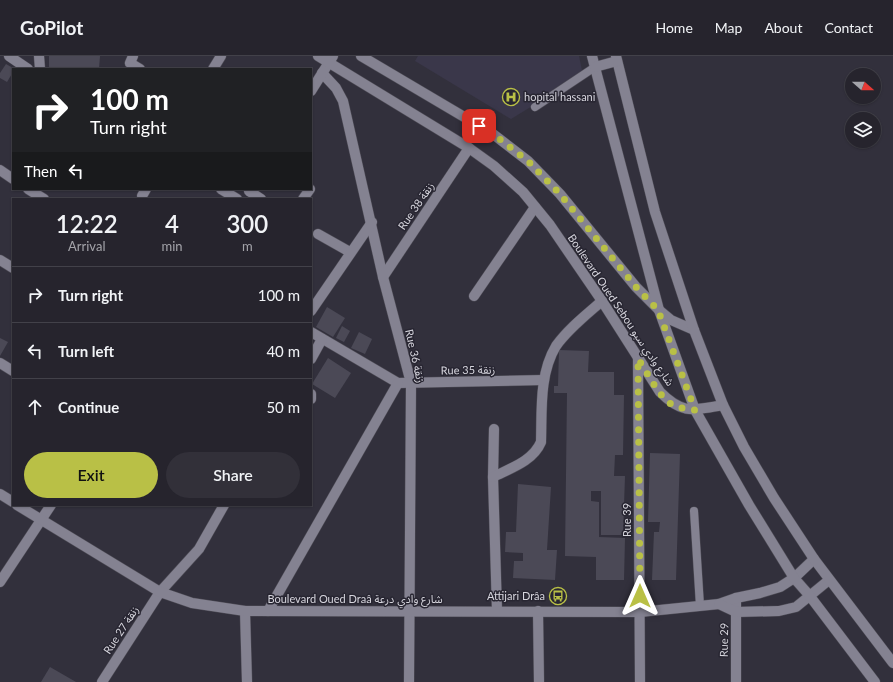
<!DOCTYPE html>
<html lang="en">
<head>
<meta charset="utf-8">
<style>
  :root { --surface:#26242d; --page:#323039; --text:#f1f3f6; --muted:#a4a4aa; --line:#424149; --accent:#b9c046 }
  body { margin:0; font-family:Lato,"Noto Sans Arabic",sans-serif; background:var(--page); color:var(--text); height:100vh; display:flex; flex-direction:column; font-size:15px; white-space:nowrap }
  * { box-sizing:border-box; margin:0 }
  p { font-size:13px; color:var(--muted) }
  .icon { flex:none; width:22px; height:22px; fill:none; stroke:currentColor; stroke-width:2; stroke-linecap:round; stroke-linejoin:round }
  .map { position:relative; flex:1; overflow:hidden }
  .side { position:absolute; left:12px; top:142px; width:300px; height:308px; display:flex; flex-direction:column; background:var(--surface); border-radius:0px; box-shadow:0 1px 3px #0004,0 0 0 1px var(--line) }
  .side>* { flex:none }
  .guide { position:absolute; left:12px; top:12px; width:300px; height:122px; border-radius:0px; box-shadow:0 1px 3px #0004,0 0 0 1px var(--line); background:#202124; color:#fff; overflow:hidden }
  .needle { width:26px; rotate:111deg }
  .fabs { position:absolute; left:845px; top:12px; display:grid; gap:8px }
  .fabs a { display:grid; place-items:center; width:36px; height:36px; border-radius:50%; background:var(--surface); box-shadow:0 1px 3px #0004,0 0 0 1px var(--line); font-size:20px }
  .pin { position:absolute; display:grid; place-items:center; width:34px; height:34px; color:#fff; margin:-17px; border-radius:8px; box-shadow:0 2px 6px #0006 }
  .me { position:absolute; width:44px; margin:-22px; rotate:0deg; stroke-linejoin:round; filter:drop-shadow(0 0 3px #0008) }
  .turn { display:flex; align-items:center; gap:14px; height:84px; padding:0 12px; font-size:18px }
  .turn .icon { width:52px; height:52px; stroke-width:2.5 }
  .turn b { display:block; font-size:28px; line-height:34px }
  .then { display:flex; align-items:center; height:38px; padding:0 12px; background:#0003; gap:8px; font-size:15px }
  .eta { display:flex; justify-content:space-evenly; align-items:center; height:68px; text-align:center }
  .eta b { font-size:24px; font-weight:600; line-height:28px }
  .cta { display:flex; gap:8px; margin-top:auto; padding:8px 12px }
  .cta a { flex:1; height:46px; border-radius:24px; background:var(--accent); color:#111; font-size:16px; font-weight:600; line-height:46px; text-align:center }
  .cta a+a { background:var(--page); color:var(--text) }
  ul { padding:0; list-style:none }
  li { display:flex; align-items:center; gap:12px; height:56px; padding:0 12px; border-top:1px solid var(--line) }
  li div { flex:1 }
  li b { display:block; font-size:15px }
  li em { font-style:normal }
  header { display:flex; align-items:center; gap:24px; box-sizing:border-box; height:56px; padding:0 20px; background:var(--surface); border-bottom:1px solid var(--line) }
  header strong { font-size:19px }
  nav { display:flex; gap:22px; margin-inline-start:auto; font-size:14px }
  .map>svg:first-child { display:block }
  .built { fill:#3a374a }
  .building { fill:#4b4956 }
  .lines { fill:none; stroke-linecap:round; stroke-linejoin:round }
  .service-casing { stroke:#4f4d57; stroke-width:9 }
  .minor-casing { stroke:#4f4d57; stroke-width:11 }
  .tertiary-casing { stroke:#4f4d57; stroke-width:11 }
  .secondary-casing { stroke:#4f4d57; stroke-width:11 }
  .service { stroke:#848291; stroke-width:8 }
  .minor { stroke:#848291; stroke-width:10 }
  .tertiary { stroke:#848291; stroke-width:10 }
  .secondary { stroke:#848291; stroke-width:10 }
  .route { stroke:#b9c046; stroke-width:7; stroke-dasharray:0 12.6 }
  .labels { text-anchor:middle; stroke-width:3; stroke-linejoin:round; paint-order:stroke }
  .poi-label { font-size:11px; fill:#d6d5dd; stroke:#282632; text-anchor:start }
  .street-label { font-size:11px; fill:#d6d5dd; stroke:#282632 }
</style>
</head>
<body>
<header>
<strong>GoPilot</strong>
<nav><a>Home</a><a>Map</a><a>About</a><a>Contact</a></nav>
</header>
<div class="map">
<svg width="893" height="626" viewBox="0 0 893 626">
  <rect width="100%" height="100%" fill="#32303c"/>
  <!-- built -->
  <path class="built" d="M418,0H579L583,19L511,63L415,5Z"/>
  <!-- building -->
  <g class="building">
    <path d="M49,0H100L99,13H49Z"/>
    <path d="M6,8L13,12V16L7,26L0,22V17Z"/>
    <path d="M327,251L345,262L333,281L316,271Z"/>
    <path d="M342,270L350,275L344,286L336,282Z"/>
    <path d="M359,276L372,283L365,298L351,292Z"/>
    <path d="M0,282L8,286L0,300Z"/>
    <path d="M559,294L589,295L588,316H614V339H624L623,399H615L614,420H625L623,479H601V435H591V445L599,446V481L625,482L624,524H596V501L565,500L567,337H554V330H558Z"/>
    <path d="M328,302L351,317L335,342L312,328Z"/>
    <path d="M650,397L680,398L676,524H652L654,476H659L660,466H648Z"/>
    <path d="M518,428L551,431L547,494H557L555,524L513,522L514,505H523V497L505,496L506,476H516Z"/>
    <path d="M50,611L76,626H41Z"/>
  </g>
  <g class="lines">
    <!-- service casing -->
    <g class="service-casing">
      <g id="service">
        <path d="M535,51L595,11"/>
        <path d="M694,455L700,550"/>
      </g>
    </g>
    <!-- minor casing -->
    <g class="minor-casing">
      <g id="minor">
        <path d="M9,0L28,13"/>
        <path d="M39,0L40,13"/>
        <path d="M133,0L130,7L140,13"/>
        <path d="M213,13L221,0"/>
        <path d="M322,17L336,32L343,45L383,221L411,327L409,626"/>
        <path d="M311,35L333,0"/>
        <path d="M0,114L13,123"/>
        <path d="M28,133L44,143"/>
        <path d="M221,133L237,143"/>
        <path d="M249,135L261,143"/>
        <path d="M142,140L146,133"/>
        <path d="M303,143L310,133"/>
        <path d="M318,178L350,196"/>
        <path d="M0,204L13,212"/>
        <path d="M383,221L469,92"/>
        <path d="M474,240L535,151"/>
        <path d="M311,255L372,166"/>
        <path d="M311,276L398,327L544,324"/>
        <path d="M311,303L322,283"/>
        <path d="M638,303L640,626"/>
        <path d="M0,307L13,315"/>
        <path d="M311,338V343"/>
        <path d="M494,373L493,421L497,555"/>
        <path d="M493,421C511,412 533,405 541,386C542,355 539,318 556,290C568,273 586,259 602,245"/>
        <path d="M0,526L51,449"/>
        <path d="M245,555L247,626"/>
        <path d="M268,555L398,327"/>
        <path d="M538,555L539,626"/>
        <path d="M102,626L160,536L199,493L224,449"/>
        <path d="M736,626V542"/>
      </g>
    </g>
    <!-- tertiary casing -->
    <g class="tertiary-casing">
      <g id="tertiary">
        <path d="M318,0L469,92L494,110L523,136L550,169L602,245L660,336C683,359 693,354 723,349"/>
        <path d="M361,0L493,78L528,105L560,138L636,231L659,254L671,264L694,274"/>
        <path d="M0,438L13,446"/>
        <path d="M17,449L160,536L192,547L245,555L640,556L719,548L736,542L760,537L780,531L794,522L814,503"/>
        <path d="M719,548L736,556L779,555L796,551L829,524"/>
      </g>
    </g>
    <!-- secondary casing -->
    <g class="secondary-casing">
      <g id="secondary">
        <path d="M592,0L659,254L695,354L749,449L794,522L809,539L875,626"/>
        <path d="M616,0L655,156L694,274L723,349L744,391L774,442L814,503L893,607"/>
        <path d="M595,11L617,5"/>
      </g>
    </g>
    <!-- service -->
    <use href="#service" class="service"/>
    <!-- minor -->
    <use href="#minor" class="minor"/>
    <!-- tertiary -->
    <use href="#tertiary" class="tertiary"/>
    <!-- secondary -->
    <use href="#secondary" class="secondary"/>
  </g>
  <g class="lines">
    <!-- route -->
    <path class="route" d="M479,70L493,78L528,105L560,138L636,231L658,254L695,354C687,353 678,352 671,348C657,338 648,317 638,303L640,540"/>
  </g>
  <!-- icons -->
  <defs>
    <g id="hospital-ring" transform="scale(0.9)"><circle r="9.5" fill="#282632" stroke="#b9c046" stroke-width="1.5"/><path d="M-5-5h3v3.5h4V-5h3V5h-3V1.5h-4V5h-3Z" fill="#b9c046"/></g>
    <g id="bus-ring" transform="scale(0.9)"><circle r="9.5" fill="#282632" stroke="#b9c046" stroke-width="1.5"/><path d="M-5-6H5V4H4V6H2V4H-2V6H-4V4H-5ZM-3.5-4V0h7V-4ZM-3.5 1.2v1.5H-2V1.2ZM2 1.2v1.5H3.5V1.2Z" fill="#b9c046"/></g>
  </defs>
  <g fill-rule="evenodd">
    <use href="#hospital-ring" x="511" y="41"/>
    <use href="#bus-ring" x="558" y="540"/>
  </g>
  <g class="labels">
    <!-- poi labels -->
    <g class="poi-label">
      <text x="524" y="45">hopital hassani</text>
      <text x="545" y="544" text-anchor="end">Attijari Drâa</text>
    </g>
    <!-- street labels -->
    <g class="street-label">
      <text transform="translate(416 150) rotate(-56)" y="4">Rue 38 زنقة</text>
      <text transform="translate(621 254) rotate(56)" y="4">Boulevard Oued Sebou شارع وادي سبو</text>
      <text transform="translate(415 300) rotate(77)" y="4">Rue 36 زنقة</text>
      <text transform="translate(468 314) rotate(-1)" y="4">Rue 35 زنقة</text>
      <text transform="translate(627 464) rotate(-90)" y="4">Rue 39</text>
      <text x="355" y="547">Boulevard Oued Draâ شارع وادي درعة</text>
      <text transform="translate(121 574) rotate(-57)" y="4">Rue 27 زنقة</text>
      <text transform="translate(724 584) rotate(-89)" y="4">Rue 29</text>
    </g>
  </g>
</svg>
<div class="fabs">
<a><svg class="needle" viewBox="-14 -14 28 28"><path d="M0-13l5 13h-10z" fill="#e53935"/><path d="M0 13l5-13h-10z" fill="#a4a4aa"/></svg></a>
<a><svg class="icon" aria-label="layers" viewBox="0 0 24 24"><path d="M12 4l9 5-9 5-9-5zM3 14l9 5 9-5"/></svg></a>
</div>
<div class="pin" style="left:479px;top:70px;background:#d93025"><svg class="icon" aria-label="arrive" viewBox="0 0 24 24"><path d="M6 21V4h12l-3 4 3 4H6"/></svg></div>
<svg class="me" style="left:640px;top:540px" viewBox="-20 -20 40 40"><path d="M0-17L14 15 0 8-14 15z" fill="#b9c046" stroke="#fff" stroke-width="4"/></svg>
<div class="guide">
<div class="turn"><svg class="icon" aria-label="right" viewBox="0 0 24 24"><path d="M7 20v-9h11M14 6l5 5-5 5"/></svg><div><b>100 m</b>Turn right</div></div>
<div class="then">Then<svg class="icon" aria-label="left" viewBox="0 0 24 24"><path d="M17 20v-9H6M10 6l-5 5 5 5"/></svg></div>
</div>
<section class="side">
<div class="eta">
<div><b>12:22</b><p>Arrival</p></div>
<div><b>4</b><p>min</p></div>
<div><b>300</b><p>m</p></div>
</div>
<ul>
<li><svg class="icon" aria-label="right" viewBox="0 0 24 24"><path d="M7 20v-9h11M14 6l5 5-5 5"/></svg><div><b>Turn right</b></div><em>100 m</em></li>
<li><svg class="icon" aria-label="left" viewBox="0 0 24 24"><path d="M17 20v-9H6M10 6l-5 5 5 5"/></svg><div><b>Turn left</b></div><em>40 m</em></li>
<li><svg class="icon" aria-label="ahead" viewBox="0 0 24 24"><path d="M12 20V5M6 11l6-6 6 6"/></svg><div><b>Continue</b></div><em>50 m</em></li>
</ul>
<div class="cta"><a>Exit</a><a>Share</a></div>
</section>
</div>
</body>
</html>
